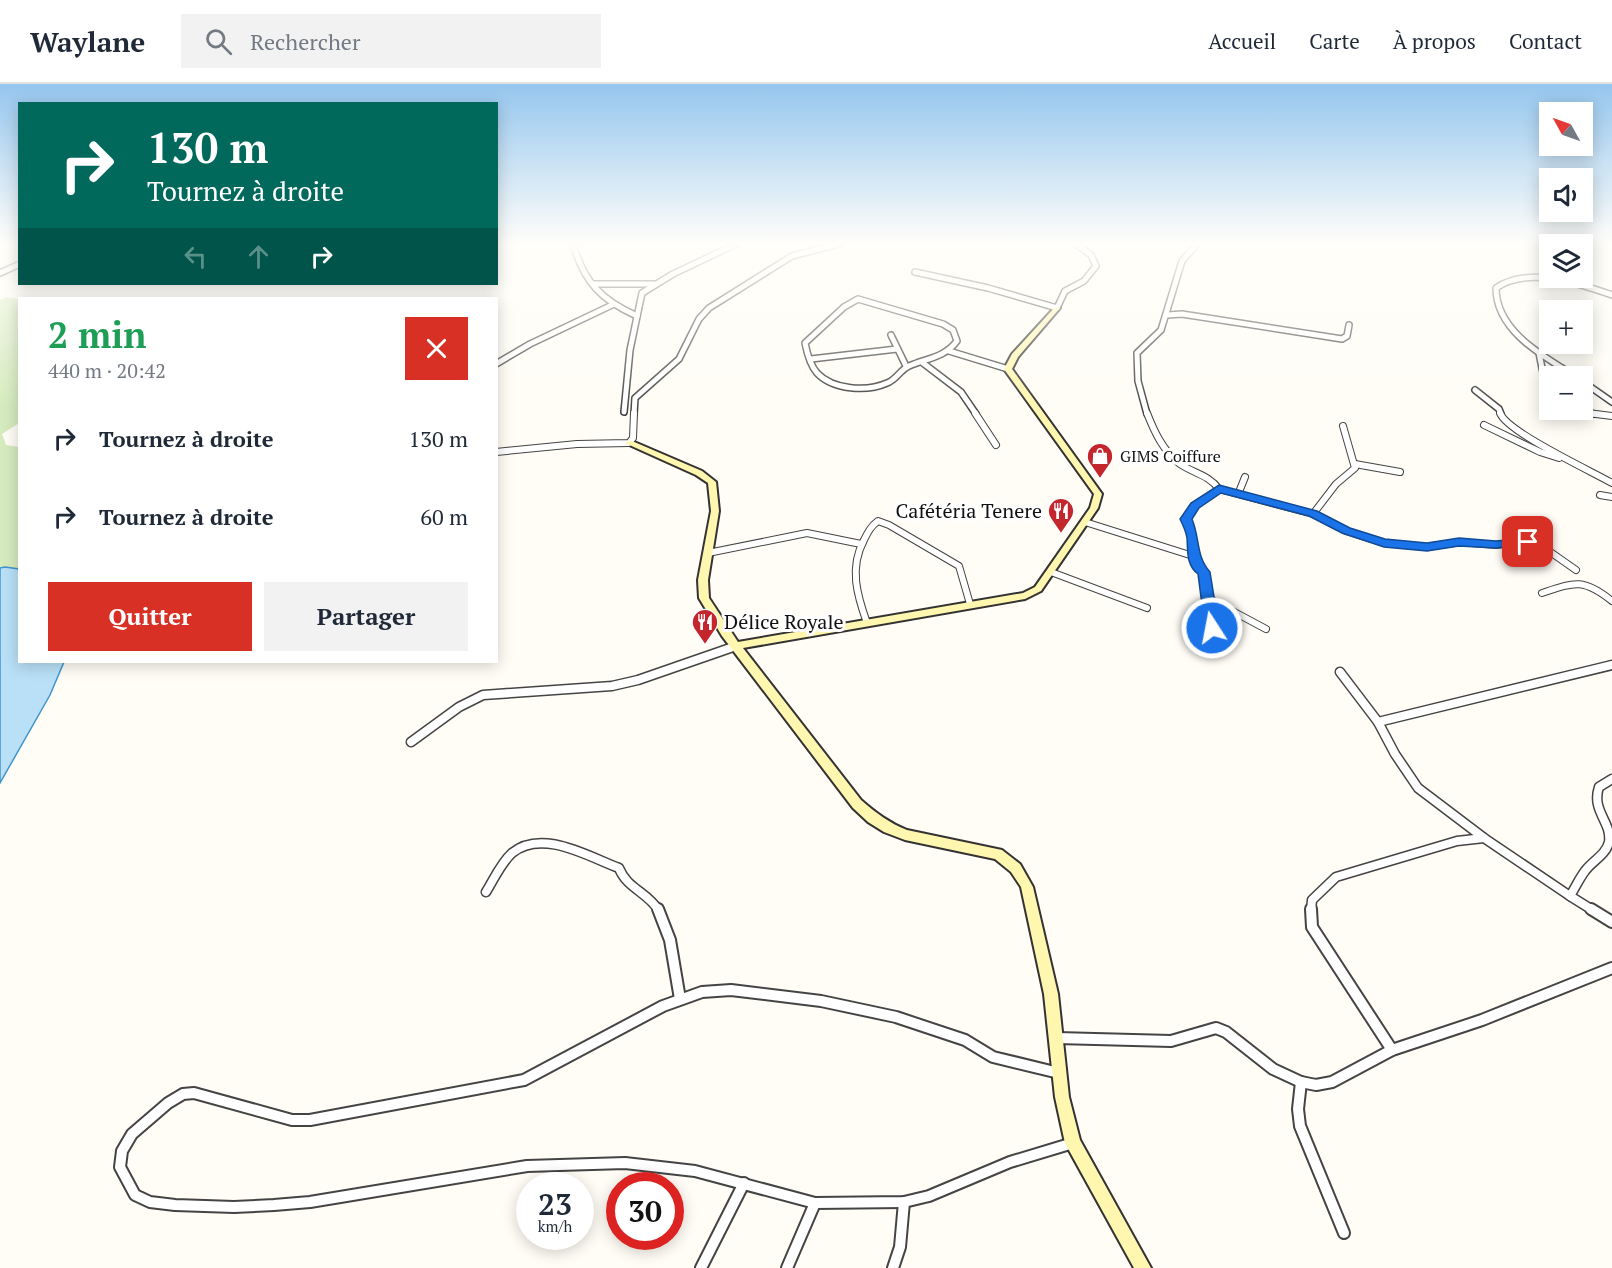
<!DOCTYPE html>
<html lang="fr">
<head>
<meta charset="utf-8">
<style>
  :root { --surface:#fff; --page:#f2f2f3; --text:#1f2937; --muted:#747a83; --line:#e0e1e3; --accent:#d93025 }
  body { margin:0; font-family:"PT Serif",serif; background:var(--page); color:var(--text); height:100vh; display:flex; flex-direction:column; font-size:22px; white-space:nowrap }
  * { box-sizing:border-box; margin:0 }
  p { font-size:20px; color:var(--muted) }
  .icon { flex:none; width:33px; height:33px; fill:none; stroke:currentColor; stroke-width:2; stroke-linecap:round; stroke-linejoin:round }
  .map { position:relative; flex:1; overflow:hidden }
  .sheet { position:absolute; left:18px; top:213px; width:480px; height:366px; display:flex; flex-direction:column; background:var(--surface); border-radius:0px; box-shadow:0 3px 15px #0003 }
  .sheet>* { flex:none }
  .top-card { position:absolute; left:18px; top:18px; width:480px; height:183px; border-radius:0px; box-shadow:0 3px 15px #0003; background:#00695c; color:#fff; overflow:hidden }
  .needle { width:39px; rotate:310deg }
  .fabs { position:absolute; left:1539px; top:18px; display:grid; gap:12px }
  .fabs a { display:grid; place-items:center; width:54px; height:54px; border-radius:0px; background:var(--surface); box-shadow:0 3px 15px #0003; font-size:30px }
  .speed { position:absolute; left:516px; top:1088px; display:flex; gap:12px; font-size:30px; font-weight:700; text-align:center }
  .speed>* { display:grid; place-content:center; width:78px; height:78px; border-radius:50%; background:var(--surface); box-shadow:0 3px 15px #0003; line-height:1 }
  .speed small { font-size:15px; font-weight:400 }
  .speed .limit { border:9px solid #d22; background:#fff; color:#111 }
  .pin { position:absolute; display:grid; place-items:center; width:51px; height:51px; color:#fff; margin:-26px; border-radius:12px; box-shadow:0 3px 9px #0006 }
  .me { position:absolute; width:66px; margin:-33px; rotate:349deg; stroke-linejoin:round; filter:drop-shadow(0 0 4px #0008) }
  .turn { display:flex; align-items:center; gap:21px; height:126px; padding:0 30px; font-size:27px }
  .turn .icon { width:78px; height:78px; stroke-width:2.5 }
  .turn b { display:block; font-size:42px; line-height:51px }
  .lanes { display:flex; align-items:center; height:57px; padding:0 30px; background:#0003; justify-content:center; gap:30px; direction:ltr }
  .lanes .off { opacity:.35 }
  .round { display:grid; place-items:center; flex:none; width:63px; height:63px; border-radius:0px; background:var(--page) }
  .headline { display:flex; align-items:center; justify-content:space-between; height:102px; padding:0 30px }
  h1 { font-size:36px; font-weight:700; line-height:45px; color:#1e9e55 }
  .action { display:flex; gap:12px; margin-top:auto; padding:12px 30px }
  .action a { flex:1; height:69px; border-radius:0px; background:var(--accent); color:#fff; font-size:24px; font-weight:700; line-height:69px; text-align:center }
  .action a+a { background:var(--page); color:var(--text) }
  ul { padding:0; list-style:none }
  li { display:flex; align-items:center; gap:18px; height:78px; padding:0 30px }
  li div { flex:1 }
  li b { display:block; font-size:22px }
  li em { font-style:normal }
  header { display:flex; align-items:center; gap:36px; box-sizing:border-box; height:84px; padding:0 30px; background:var(--surface); border-bottom:2px solid var(--line) }
  header strong { font-size:28px }
  nav { display:flex; gap:33px; margin-inline-start:auto; font-size:21px }
  .search { width:420px; height:54px; background:var(--page); display:flex; align-items:center; gap:15px; box-sizing:border-box; padding:0 21px; border-radius:0px; color:var(--muted); font-size:22px }
  .map>svg:first-child { display:block }
  .green { fill:#d5ebbd }
  .water { fill:#b9e0f7; stroke:#3f96cf; stroke-width:1.5 }
  .lines { fill:none; stroke-linecap:round; stroke-linejoin:round }
  .street-far3-casing { stroke:#444; stroke-width:8 }
  .street-far2-casing { stroke:#444; stroke-width:8 }
  .street-far1-casing { stroke:#444; stroke-width:11 }
  .street-casing { stroke:#444; stroke-width:14 }
  .secondary-casing { stroke:#333; stroke-width:4 }
  .street-far3 { stroke:#fff; stroke-width:5 }
  .street-far2 { stroke:#fff; stroke-width:6 }
  .street-far1 { stroke:#fff; stroke-width:8 }
  .street { stroke:#fff; stroke-width:10 }
  .secondary { fill:#fff6b0; fill-rule:evenodd }
  .route { fill:#1a73e8; stroke:#114b97; stroke-width:1.5 }
  .labels { text-anchor:middle; stroke-width:6; stroke-linejoin:round; paint-order:stroke }
  .far-poi-label { font-size:16px; fill:#111; stroke:#fff; text-anchor:start }
  .poi-label { font-size:20px; fill:#111; stroke:#fff; text-anchor:end }
</style>
</head>
<body>
<header>
<strong>Waylane</strong>
<div class="search"><svg class="icon" aria-label="search" viewBox="0 0 24 24"><circle cx="10" cy="10" r="6"/><path d="M15 15l6 6"/></svg>Rechercher</div>
<nav><a>Accueil</a><a>Carte</a><a>À propos</a><a>Contact</a></nav>
</header>
<div class="map">
<svg width="1612" height="1184" viewBox="0 0 1612 1184">
  <rect width="100%" height="100%" fill="#fffdf5"/>
  <!-- green -->
  <path class="green" d="M7,213L19,215V339L2,350L6,361L19,363V485L0,484V216Z"/>
  <!-- water -->
  <path class="water" d="M5,483L19,485L20,578H64L50,611L0,699V484Z"/>
  <g class="lines">
    <!-- street-far3 casing -->
    <g class="street-far3-casing">
      <g id="street-far3">
        <path d="M573,160C584,198 601,216 637,232"/>
        <path d="M915,188L988,204L1057,224L1065,207L1084,197L1096,182L1091,171L1076,160"/>
        <path d="M0,189L20,180"/>
        <path d="M594,200H654"/>
        <path d="M858,215L943,240L953,246L957,257C944,274 927,274 909,282C900,286 896,296 887,299C867,308 833,306 817,289C810,281 807,269 805,259L844,223Z"/>
        <path d="M1168,231L1182,230L1342,255L1347,252L1349,241"/>
        <path d="M891,251L906,282"/>
        <path d="M949,267L1008,285"/>
        <path d="M1539,269L1543,289L1550,301"/>
        <path d="M811,275L897,265"/>
        <path d="M923,279L961,308L976,330"/>
        <path d="M496,280L530,260L612,221"/>
        <path d="M1575,292C1543,272 1496,247 1496,204C1528,182 1578,199 1612,211"/>
        <path d="M1582,297L1612,318"/>
        <path d="M1475,306L1499,325L1501,330"/>
        <path d="M1577,326L1594,330"/>
        <path d="M624,328L630,266L642,209L673,190L736,160"/>
        <path d="M634,330L635,314L679,275L699,235L709,224L792,172L839,160"/>
        <path d="M1147,330L1138,297L1137,269L1161,246L1182,177L1197,160"/>
      </g>
    </g>
    <!-- street-far2 casing -->
    <g class="street-far2-casing">
      <g id="street-far2">
        <path d="M975,329L996,361"/>
        <path d="M1147,329C1154,347 1163,367 1180,380C1193,389 1209,391 1219,405L1195,422L1186,435L1192,448L1194,476L1204,488L1212,544"/>
        <path d="M1500,329C1507,348 1591,387 1612,399"/>
        <path d="M1588,329L1612,332"/>
        <path d="M1484,341L1540,368L1559,374"/>
        <path d="M496,368L577,360L629,359L633,354L634,329"/>
        <path d="M1355,380L1400,388"/>
        <path d="M1219,405L1313,430L1346,447L1384,459L1427,463L1459,458L1496,461L1523,457L1546,465L1576,486"/>
        <path d="M1239,408L1245,393"/>
        <path d="M1600,411L1612,413"/>
        <path d="M1313,430L1336,400L1355,384L1343,342"/>
        <path d="M1085,438L1193,472"/>
        <path d="M708,469L807,449L861,460"/>
        <path d="M1051,488L1147,524"/>
        <path d="M1542,509C1575,498 1583,494 1612,517"/>
        <path d="M1206,513L1266,545"/>
        <path d="M867,539C857,511 849,484 864,456C868,448 871,442 878,437L889,441L959,482L970,520"/>
      </g>
    </g>
    <!-- street-far1 casing -->
    <g class="street-far1-casing">
      <g id="street-far1">
        <path d="M1340,588L1378,638L1395,670L1418,704L1484,754L1570,812"/>
        <path d="M1378,638L1612,581"/>
        <path d="M411,658L459,623L483,611L612,602L638,596L736,562"/>
        <path d="M486,808C494,795 501,779 512,769C542,744 589,773 619,784C627,805 648,808 659,827"/>
        <path d="M1311,827L1312,816L1336,793L1457,757L1484,754"/>
        <path d="M1594,827L1570,812C1575,804 1579,795 1585,787C1592,777 1606,771 1609,758C1612,738 1591,727 1599,703L1612,695"/>
      </g>
    </g>
    <!-- street casing -->
    <g class="street-casing">
      <g id="street">
        <path d="M658,825L670,856L680,915"/>
        <path d="M1311,825L1312,843L1392,966"/>
        <path d="M1591,825L1612,838"/>
        <path d="M1057,954L1171,957L1216,944L1226,948L1273,985L1301,998L1316,1001L1332,998L1392,966L1482,936L1612,884"/>
        <path d="M1059,989L993,973L965,956L896,933L821,917L731,906L702,908L663,922L524,996L310,1036H292L194,1009L183,1010L168,1019L132,1050L122,1067L120,1083L135,1111L150,1118L175,1121L234,1123L274,1121L310,1118L527,1082L625,1079L695,1087L815,1119L904,1118L929,1112L1010,1078L1073,1059"/>
        <path d="M1301,998L1298,1025L1300,1042L1344,1149"/>
        <path d="M701,1184L744,1099"/>
        <path d="M787,1184L815,1119"/>
        <path d="M893,1184L900,1163L904,1118"/>
      </g>
    </g>
    <!-- secondary casing -->
    <g class="secondary-casing">
      <path id="secondary" d="M1055,223L1060,224L1018,273L1012,285L1102,410L1098,424L1041,507L1025,515L743,564L861,716C876,729 889,739 907,746L1002,766L1020,780L1033,803L1058,910L1069,1013L1080,1056L1151,1184H1134L1065,1059L1055,1013L1044,910L1021,803L1011,788L995,775L905,756L884,748L868,738L853,724L722,552L699,514L698,496L711,427L708,399L696,391L625,359L629,357H632L702,387L716,398L719,427L708,496L709,514L738,558L1023,509L1035,503L1090,424L1094,410L1004,285L1012,270Z"/>
    </g>
    <!-- street-far3 -->
    <use href="#street-far3" class="street-far3"/>
    <!-- street-far2 -->
    <use href="#street-far2" class="street-far2"/>
    <!-- street-far1 -->
    <use href="#street-far1" class="street-far1"/>
    <!-- street -->
    <use href="#street" class="street"/>
    <!-- secondary -->
    <use href="#secondary" class="secondary"/>
  </g>
  <!-- sky -->
  <linearGradient id="sky" x2="0" y2="1"><stop stop-color="#95c6ee"/><stop offset="0.49" stop-color="#fffefa"/><stop offset="1" stop-color="#fffefa" stop-opacity="0"/></linearGradient>
  <rect width="1612" height="326" fill="url(#sky)"/>
  <!-- route -->
  <path class="route" d="M1219,401L1317,427L1350,444L1385,455L1427,459L1459,454L1496,457L1528,454L1534,458L1528,461L1496,464L1459,462L1427,467L1384,463L1342,449L1309,432L1221,409L1199,424L1192,435C1200,454 1196,473 1210,488L1219,544L1212,549L1205,544L1198,490C1186,481 1188,467 1187,454C1186,448 1183,441 1180,435L1191,419Z"/>
  <!-- icons -->
  <defs>
    <g id="shop-pin" transform="scale(1.35)"><path d="M0 17L-7.5 6A9.5 9.5 0 1 1 7.5 6Z" fill="#c4262e" stroke="#fff"/><path d="M-5-2.5h2.3a2.7 3.5 0 0 1 5.4 0H5L5.5 6h-11ZM-1.5-2.5h3a1.5 2.3 0 0 0-3 0Z" fill="#fff"/></g>
    <g id="restaurant-pin" transform="scale(1.35)"><path d="M0 17L-7.5 6A9.5 9.5 0 1 1 7.5 6Z" fill="#c4262e" stroke="#fff"/><path d="M-5-6h1v4h1v-4h1v4h1v-4h1v5L-1.5 .5V6h-2V.5L-5-1ZM5-6V6H3V1.5H1.5Q1.5-4 5-6Z" fill="#fff"/></g>
  </defs>
  <g fill-rule="evenodd">
    <use href="#shop-pin" x="1100" y="372"/>
    <use href="#restaurant-pin" x="1061" y="427"/>
    <use href="#restaurant-pin" x="705" y="538"/>
  </g>
  <g class="labels">
    <!-- far-poi labels -->
    <g class="far-poi-label">
      <text x="1120" y="378">GIMS Coiffure</text>
    </g>
    <!-- poi labels -->
    <g class="poi-label">
      <text x="1042" y="434">Cafétéria Tenere</text>
      <text x="724" y="545" text-anchor="start">Délice Royale</text>
    </g>
  </g>
</svg>
<div class="fabs">
<a><svg class="needle" viewBox="-14 -14 28 28"><path d="M0-13l5 13h-10z" fill="#e53935"/><path d="M0 13l5-13h-10z" fill="#747a83"/></svg></a>
<a><svg class="icon" aria-label="sound" viewBox="0 0 24 24"><path d="M4 9h4l5-4v14l-5-4H4zM17 9q2 3 0 6"/></svg></a>
<a><svg class="icon" aria-label="layers" viewBox="0 0 24 24"><path d="M12 4l9 5-9 5-9-5zM3 14l9 5 9-5"/></svg></a>
<a>+</a>
<a>−</a>
</div>
<div class="speed"><div>23<small>km/h</small></div><div class="limit">30</div></div>
<div class="pin" style="left:1528px;top:458px;background:#d93025"><svg class="icon" aria-label="arrive" viewBox="0 0 24 24"><path d="M6 21V4h12l-3 4 3 4H6"/></svg></div>
<svg class="me" style="left:1212px;top:544px" viewBox="-20 -20 40 40"><circle r="17" fill="#1a73e8" stroke="#fff" stroke-width="3"/><path d="M0-11L8 9 0 5-8 9z" fill="#fff"/></svg>
<div class="top-card">
<div class="turn"><svg class="icon" aria-label="right" viewBox="0 0 24 24"><path d="M7 20v-9h11M14 6l5 5-5 5"/></svg><div><b>130 m</b>Tournez à droite</div></div>
<div class="lanes"><svg class="icon off" aria-label="left" viewBox="0 0 24 24"><path d="M17 20v-9H6M10 6l-5 5 5 5"/></svg><svg class="icon off" aria-label="ahead" viewBox="0 0 24 24"><path d="M12 20V5M6 11l6-6 6 6"/></svg><svg class="icon" aria-label="right" viewBox="0 0 24 24"><path d="M7 20v-9h11M14 6l5 5-5 5"/></svg></div>
</div>
<section class="sheet">
<div class="headline"><div><h1>2 min</h1><p>440 m · 20:42</p></div><a class="round" style="background:#d93025;color:#fff"><svg class="icon" aria-label="close" viewBox="0 0 24 24"><path d="M6 6l12 12M18 6L6 18"/></svg></a></div>
<ul>
<li><svg class="icon" aria-label="right" viewBox="0 0 24 24"><path d="M7 20v-9h11M14 6l5 5-5 5"/></svg><div><b>Tournez à droite</b></div><em>130 m</em></li>
<li><svg class="icon" aria-label="right" viewBox="0 0 24 24"><path d="M7 20v-9h11M14 6l5 5-5 5"/></svg><div><b>Tournez à droite</b></div><em>60 m</em></li>
</ul>
<div class="action"><a>Quitter</a><a>Partager</a></div>
</section>
</div>
</body>
</html>
